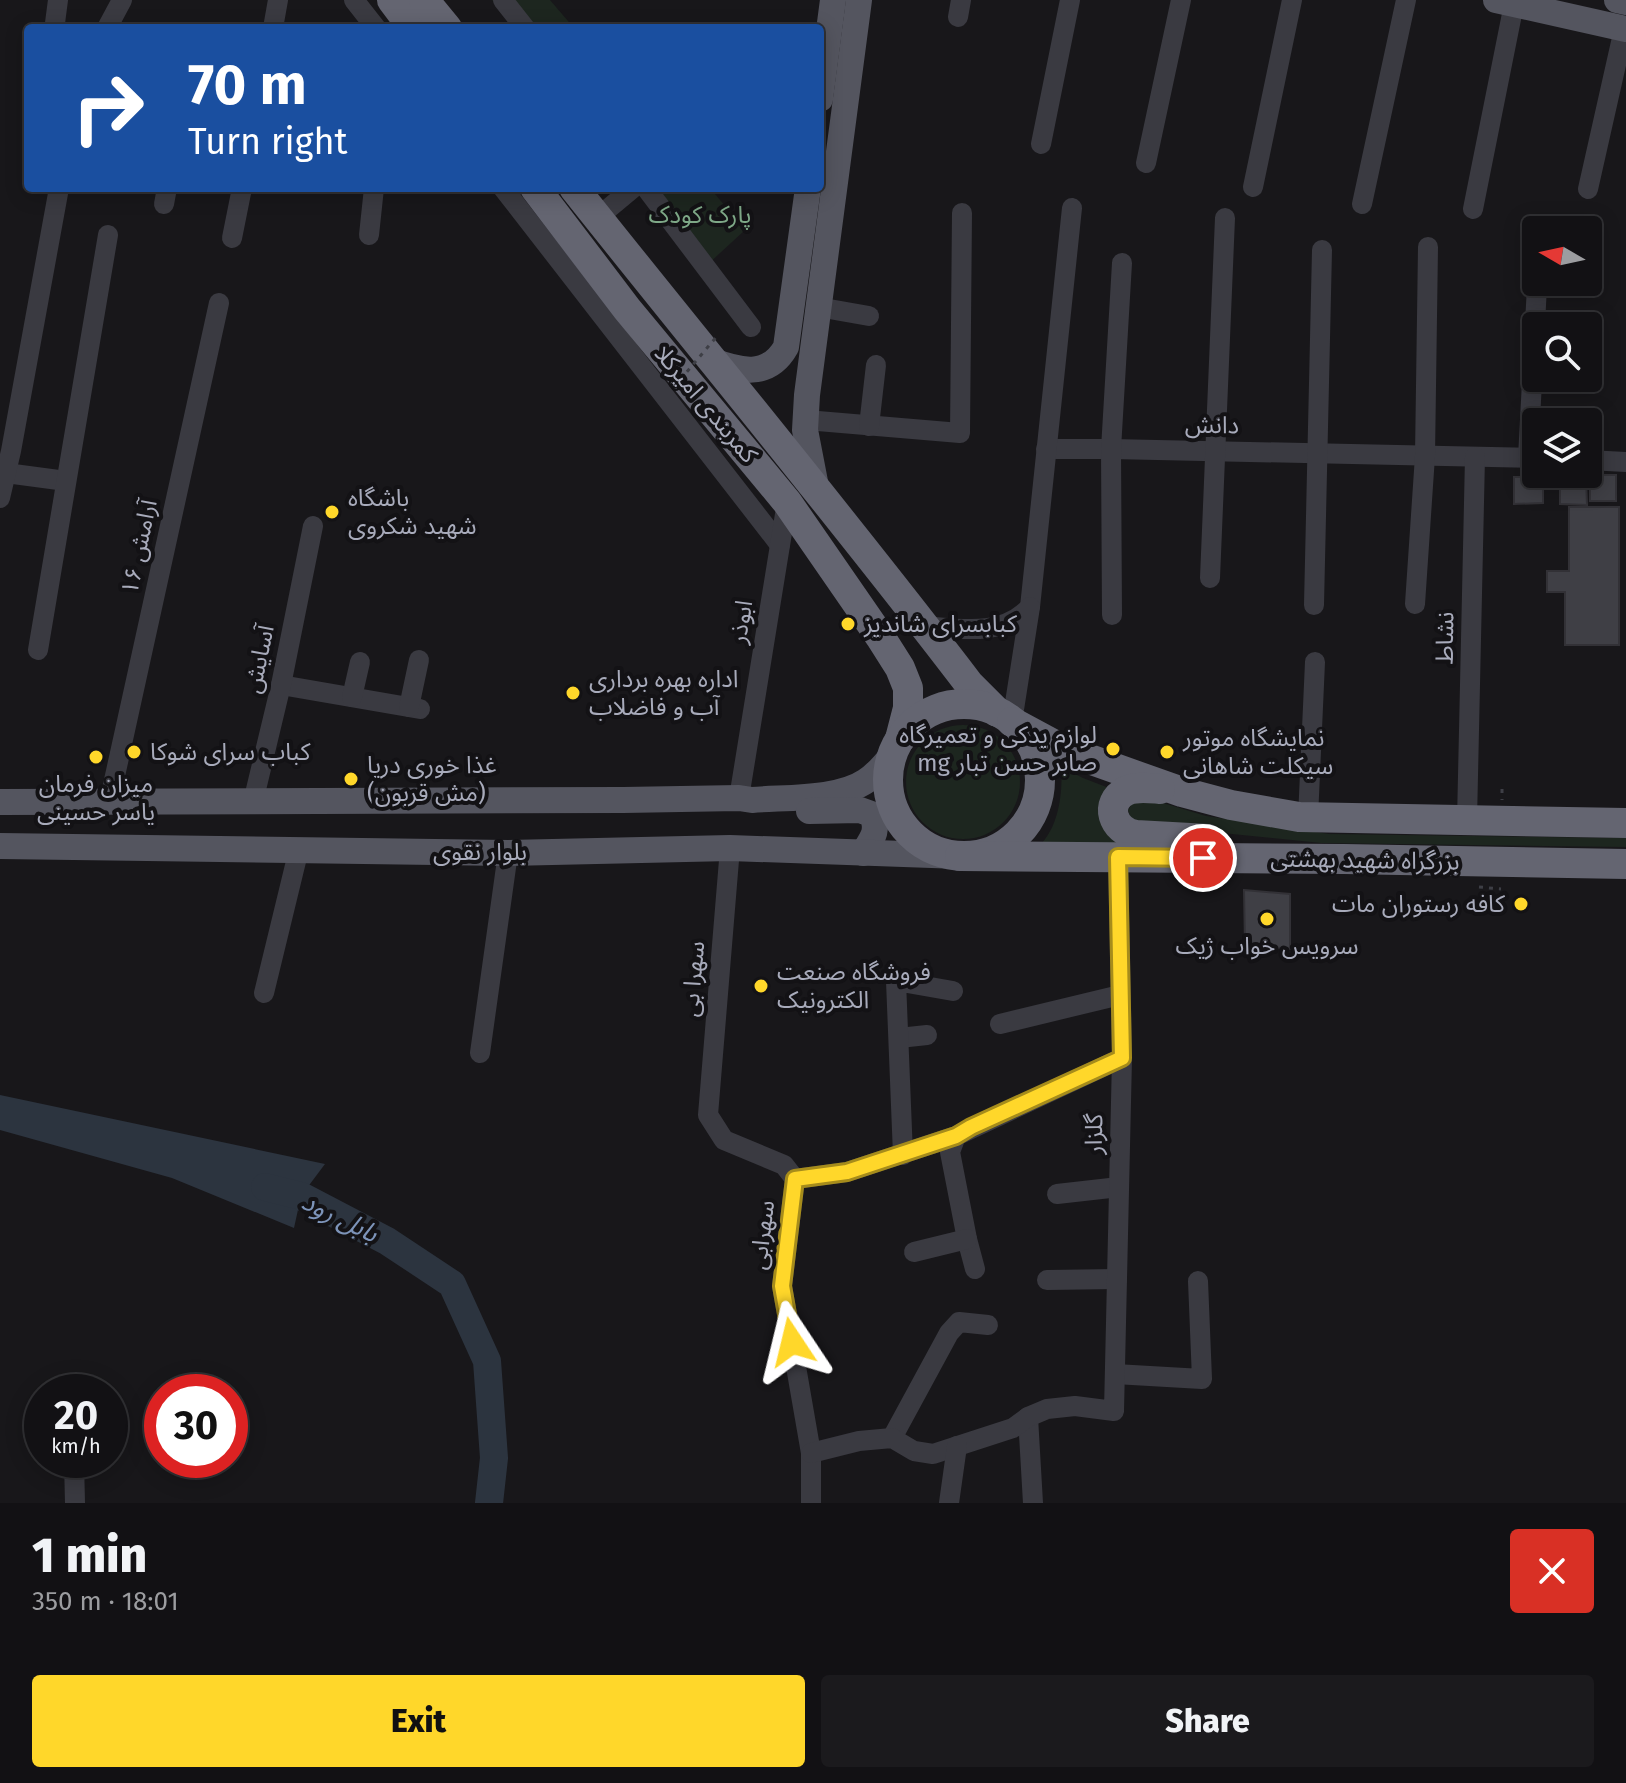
<!DOCTYPE html>
<html lang="en">
<head>
<meta charset="utf-8">
<style>
  :root { --surface:#121114; --page:#1b1a1d; --text:#f1f3f6; --muted:#9c9da0; --line:#313134; --accent:#ffd72a }
  body { margin:0; font-family:"Fira Sans","Noto Sans Arabic",sans-serif; background:var(--page); color:var(--text); height:100vh; display:flex; flex-direction:column; font-size:30px; white-space:nowrap }
  * { box-sizing:border-box; margin:0 }
  p { font-size:26px; color:var(--muted) }
  .icon { flex:none; width:44px; height:44px; fill:none; stroke:currentColor; stroke-width:2; stroke-linecap:round; stroke-linejoin:round }
  .map { position:relative; height:1503px; overflow:hidden }
  .sheet { display:flex; flex-direction:column; background:var(--surface); flex:1 }
  .sheet>* { flex:none }
  .top-card { position:absolute; left:24px; top:24px; width:800px; height:168px; border-radius:8px; box-shadow:0 4px 20px #0003,0 0 0 2px var(--line); background:#1a4fa0; color:#fff; overflow:hidden }
  .needle { width:52px; rotate:279deg }
  .tools { position:absolute; left:1522px; top:216px; display:grid; gap:16px }
  .tools a { display:grid; place-items:center; width:80px; height:80px; border-radius:8px; background:var(--surface); box-shadow:0 4px 20px #0003,0 0 0 2px var(--line); font-size:40px }
  .speed { position:absolute; left:24px; top:1374px; display:flex; gap:16px; font-size:40px; font-weight:700; text-align:center }
  .speed>* { display:grid; place-content:center; width:104px; height:104px; border-radius:50%; background:var(--surface); box-shadow:0 4px 20px #0003,0 0 0 2px var(--line); line-height:1 }
  .speed small { font-size:20px; font-weight:400 }
  .speed .limit { border:12px solid #d22; background:#fff; color:#111 }
  .pin { position:absolute; display:grid; place-items:center; width:68px; height:68px; color:#fff; margin:-34px; border:4px solid #fff; border-radius:50%; box-shadow:0 2px 8px #0007 }
  .me { position:absolute; width:88px; margin:-44px; rotate:350deg; stroke-linejoin:round; filter:drop-shadow(0 0 6px #0008) }
  .turn { display:flex; align-items:center; gap:28px; height:168px; padding:0 32px; font-size:36px }
  .turn .icon { width:104px; height:104px; stroke-width:2.5 }
  .turn b { display:block; font-size:56px; line-height:68px }
  .round { display:grid; place-items:center; flex:none; width:84px; height:84px; border-radius:8px; background:var(--page) }
  .headline { display:flex; align-items:center; justify-content:space-between; height:136px; padding:0 32px }
  h1 { font-size:48px; font-weight:800; line-height:60px }
  .action { display:flex; gap:16px; margin-top:auto; padding:16px 32px }
  .action a { flex:1; height:92px; border-radius:8px; background:var(--accent); color:#111; font-size:32px; font-weight:800; line-height:92px; text-align:center }
  .action a+a { background:var(--page); color:var(--text) }
  .map>svg:first-child { display:block }
  .green { fill:#1d261f }
  .water { fill:#2c343f }
  .lines { fill:none; stroke-linecap:round; stroke-linejoin:round }
  .river { stroke:#2c343f; stroke-width:28 }
  .building { fill:#3f3f45; stroke:#323136; stroke-width:2 }
  .path { stroke:#3e3f46; stroke-width:3; stroke-dasharray:4 6; stroke-linecap:butt }
  .minor { stroke:#3a3a41; stroke-width:20 }
  .major { stroke:#54555f; stroke-width:26 }
  .highway { stroke:#646571; stroke-width:30 }
  .path-bridge { stroke:#3e3f46; stroke-width:3; stroke-dasharray:4 6; stroke-linecap:butt }
  .route-casing { stroke:#a68c1b; stroke-width:20 }
  .route { stroke:#ffd72a; stroke-width:14 }
  .poi-dot { fill:#ffd72a; stroke:#131215; stroke-width:3 }
  .labels { text-anchor:middle; stroke-width:8; stroke-linejoin:round; paint-order:stroke }
  .park-label { font-size:24px; fill:#7ea887; stroke:#131215 }
  .street-label { font-size:24px; fill:#a8abbb; stroke:#131215 }
  .poi-label { font-size:24px; fill:#a8abbb; stroke:#131215; text-anchor:start }
  .water-label { font-size:26px; font-style:italic; fill:#7d94b9; stroke:#131215 }
</style>
</head>
<body>
<div class="map">
<svg width="1626" height="1503" viewBox="0 0 1626 1503">
  <rect width="100%" height="100%" fill="#18171a"/>
  <!-- green -->
  <g class="green">
    <path d="M492,0H550L574,28H515Z"/>
    <path d="M645,188H710L745,230L707,265Z"/>
    <circle cx="963" cy="782" r="57"/>
    <path d="M1061,767L1083,778L1109,788L1101,809L1220,846L1042,843C1059,824 1063,792 1061,767Z"/>
    <path d="M1150,799L1206,816L1329,834L1626,838V847L1321,843L1132,824L1128,810L1134,801Z"/>
  </g>
  <!-- water -->
  <path class="water" d="M0,1095L325,1164L301,1196L294,1228L172,1178L0,1130Z"/>
  <g class="lines">
    <!-- river -->
    <path class="river" d="M265,1187L301,1196L387,1241L452,1284L487,1361L494,1458L489,1503"/>
  </g>
  <!-- building -->
  <g class="building">
    <rect x="1590" y="475" width="26" height="26"/>
    <path d="M1514,477H1543V503L1514,504Z"/>
    <path d="M1560,478H1586L1587,505L1560,504Z"/>
    <path d="M1569,507H1619V645H1565V592H1547V571H1569Z"/>
    <path d="M1244,890L1290,894V949L1245,944Z"/>
  </g>
  <g class="lines">
    <!-- path -->
    <g class="path">
      <path d="M1502,789V800"/>
      <path d="M1479,887L1501,889"/>
    </g>
    <!-- minor -->
    <g class="minor">
      <path d="M354,0L376,28"/>
      <path d="M503,0L525,28"/>
      <path d="M958,17L961,0"/>
      <path d="M57,28L55,23L58,0"/>
      <path d="M107,28L122,0"/>
      <path d="M273,28L278,0"/>
      <path d="M1041,144L1070,0"/>
      <path d="M1146,163L1181,0"/>
      <path d="M1253,187L1292,0"/>
      <path d="M503,188L780,545"/>
      <path d="M646,188L751,327"/>
      <path d="M1588,189L1624,29"/>
      <path d="M164,204L167,188"/>
      <path d="M1362,204L1406,0"/>
      <path d="M1473,209L1514,4"/>
      <path d="M597,218L633,188"/>
      <path d="M369,235L374,188"/>
      <path d="M232,238L242,188"/>
      <path d="M818,307L869,316"/>
      <path d="M806,420L960,433L962,213"/>
      <path d="M869,426L876,365"/>
      <path d="M1046,449H1111L1536,458"/>
      <path d="M1528,458L1537,286"/>
      <path d="M1588,460L1626,462"/>
      <path d="M6,473L66,481"/>
      <path d="M0,498L11,451L59,188"/>
      <path d="M1210,578L1225,218"/>
      <path d="M1415,604L1425,456L1428,247"/>
      <path d="M1314,605L1322,250"/>
      <path d="M1030,607L1072,208"/>
      <path d="M1112,615L1111,449L1122,263"/>
      <path d="M925,626C961,629 1002,637 1030,607L1012,722"/>
      <path d="M38,650L108,235"/>
      <path d="M281,685L420,709"/>
      <path d="M352,697L360,662"/>
      <path d="M409,707L419,660"/>
      <path d="M739,798L787,502"/>
      <path d="M253,802L281,685L313,526"/>
      <path d="M109,803L219,303"/>
      <path d="M1308,818L1315,662"/>
      <path d="M1467,821L1475,457"/>
      <path d="M730,848L708,1115L724,1140L784,1165L795,1179L782,1286L811,1453V1503"/>
      <path d="M264,993L299,849"/>
      <path d="M1000,1024L1120,995"/>
      <path d="M899,1038L927,1035"/>
      <path d="M480,1053L508,853"/>
      <path d="M956,1136L950,1152L967,1239L975,1269"/>
      <path d="M903,1155L896,981L953,991"/>
      <path d="M795,1179L847,1172L956,1136L1122,1058"/>
      <path d="M1057,1194L1119,1187"/>
      <path d="M914,1252L967,1239"/>
      <path d="M1047,1280L1117,1279"/>
      <path d="M1115,1374L1202,1379L1198,1281"/>
      <path d="M1028,1417L1033,1503"/>
      <path d="M892,1438L949,1333L959,1322L988,1325"/>
      <path d="M811,1453L859,1441L892,1438L914,1451L933,1454L1013,1428L1028,1417L1047,1409L1075,1406L1114,1411L1122,1058L1118,857"/>
      <path d="M74,1461L75,1503"/>
      <path d="M949,1503L957,1446"/>
    </g>
    <!-- major -->
    <g class="major">
      <path d="M1496,0L1626,29"/>
      <path d="M1617,0L1626,2"/>
      <path d="M820,99L833,0"/>
      <path d="M710,360C739,371 768,379 786,347L808,188"/>
      <path d="M816,487L805,430L807,395L859,0"/>
      <path d="M0,802L623,800L739,798L752,800C786,797 838,800 866,781C877,774 885,764 893,754"/>
      <path d="M809,811L860,810L871,814C880,830 872,839 863,853"/>
      <path d="M0,846L508,853L730,848L960,856"/>
    </g>
    <!-- highway -->
    <g class="highway">
      <path d="M392,0L413,28"/>
      <path d="M424,0L447,28"/>
      <path d="M535,188L627,309L787,502L881,638L900,668L908,688V708L900,739"/>
      <path d="M574,188C705,353 841,516 969,684L997,712"/>
      <circle cx="964" cy="780" r="76"/>
      <path d="M1012,722L1064,750L1182,792L1231,805L1299,817L1626,823"/>
      <path d="M1160,789C1149,788 1136,786 1126,791C1103,803 1113,831 1136,835L1208,839"/>
      <path d="M960,856L1344,859L1626,864"/>
    </g>
    <!-- path-bridge -->
    <path class="path-bridge" d="M674,387L718,335"/>
  </g>
  <g class="lines">
    <!-- route casing -->
    <g class="route-casing">
      <path id="route" d="M792,1342L782,1286L795,1179L847,1172L956,1136L971,1127L1122,1058L1118,857L1203,858"/>
    </g>
    <!-- route -->
    <use href="#route" class="route"/>
  </g>
  <!-- markers -->
  <g class="poi-dot">
    <circle cx="332" cy="512" r="8"/>
    <circle cx="848" cy="624" r="8"/>
    <circle cx="573" cy="693" r="8"/>
    <circle cx="1113" cy="749" r="8"/>
    <circle cx="134" cy="752" r="8"/>
    <circle cx="1167" cy="752" r="8"/>
    <circle cx="96" cy="757" r="8"/>
    <circle cx="351" cy="779" r="8"/>
    <circle cx="1521" cy="904" r="8"/>
    <circle cx="1267" cy="919" r="8"/>
    <circle cx="761" cy="986" r="8"/>
  </g>
  <g class="labels">
    <!-- park labels -->
    <g class="park-label">
      <text x="700" y="223">پارک کودک</text>
    </g>
    <!-- street labels -->
    <g class="street-label">
      <text transform="translate(706 404) rotate(50)" y="8">کمربندی امیرکلا</text>
      <text transform="translate(1212 425) rotate(1)" y="8">دانش</text>
      <text transform="translate(139 547) rotate(-78)" y="8">آرامش ۱۶</text>
      <text transform="translate(741 622) rotate(-81)" y="8">ابوذر</text>
      <text transform="translate(1445 638) rotate(-89)" y="8">نشاط</text>
      <text transform="translate(259 659) rotate(-78)" y="8">آسایش</text>
      <text x="480" y="860">بلوار نقوی</text>
      <text transform="translate(1365 860) rotate(1)" y="8">بزرگراه شهید بهشتی</text>
      <text transform="translate(693 979) rotate(-85)" y="8">سهرا بی</text>
      <text transform="translate(1094 1134) rotate(-89)" y="8">گلزار</text>
      <text transform="translate(762 1235) rotate(-83)" y="8">سهرابی</text>
    </g>
    <!-- poi labels -->
    <g class="poi-label">
      <text x="348" y="506">باشگاه<tspan x="348" dy="28">شهید شکروی</tspan></text>
      <text x="864" y="632">کبابسرای شاندیز</text>
      <text x="589" y="687">اداره بهره برداری<tspan x="589" dy="28">آب و فاضلاب</tspan></text>
      <text x="1097" y="743" text-anchor="end">لوازم یدکی و تعمیرگاه<tspan x="1097" dy="28">mg صابر حسن تبار</tspan></text>
      <text x="1183" y="746">نمایشگاه موتور<tspan x="1183" dy="28">سیکلت شاهانی</tspan></text>
      <text x="150" y="760">کباب سرای شوکا</text>
      <text x="367" y="773">غذا خوری دریا<tspan x="367" dy="28">(مش قربون)</tspan></text>
      <text x="96" y="792" text-anchor="middle">میزان فرمان<tspan x="96" dy="28">یاسر حسینی</tspan></text>
      <text x="1505" y="912" text-anchor="end">کافه رستوران مات</text>
      <text x="1267" y="954" text-anchor="middle">سرویس خواب ژیک</text>
      <text x="777" y="980">فروشگاه صنعت<tspan x="777" dy="28">الکترونیک</tspan></text>
    </g>
    <!-- water labels -->
    <g class="water-label">
      <text transform="translate(340 1217) rotate(26)" y="9">بابل رود</text>
    </g>
  </g>
</svg>
<div class="tools">
<a><svg class="needle" viewBox="-14 -14 28 28"><path d="M0-13l5 13h-10z" fill="#e53935"/><path d="M0 13l5-13h-10z" fill="#9c9da0"/></svg></a>
<a><svg class="icon" aria-label="search" viewBox="0 0 24 24"><circle cx="10" cy="10" r="6"/><path d="M15 15l6 6"/></svg></a>
<a><svg class="icon" aria-label="layers" viewBox="0 0 24 24"><path d="M12 4l9 5-9 5-9-5zM3 14l9 5 9-5"/></svg></a>
</div>
<div class="speed"><div>20<small>km/h</small></div><div class="limit">30</div></div>
<div class="pin" style="left:1203px;top:858px;background:#d93025"><svg class="icon" aria-label="arrive" viewBox="0 0 24 24"><path d="M6 21V4h12l-3 4 3 4H6"/></svg></div>
<svg class="me" style="left:792px;top:1342px" viewBox="-20 -20 40 40"><path d="M0-17L14 15 0 8-14 15z" fill="#ffd72a" stroke="#fff" stroke-width="4"/></svg>
<div class="top-card">
<div class="turn"><svg class="icon" aria-label="right" viewBox="0 0 24 24"><path d="M7 20v-9h11M14 6l5 5-5 5"/></svg><div><b>70 m</b>Turn right</div></div>
</div>
</div>
<section class="sheet">
<div class="headline"><div><h1>1 min</h1><p>350 m · 18:01</p></div><a class="round" style="background:#d93025;color:#fff"><svg class="icon" aria-label="close" viewBox="0 0 24 24"><path d="M6 6l12 12M18 6L6 18"/></svg></a></div>
<div class="action"><a>Exit</a><a>Share</a></div>
</section>
</body>
</html>
